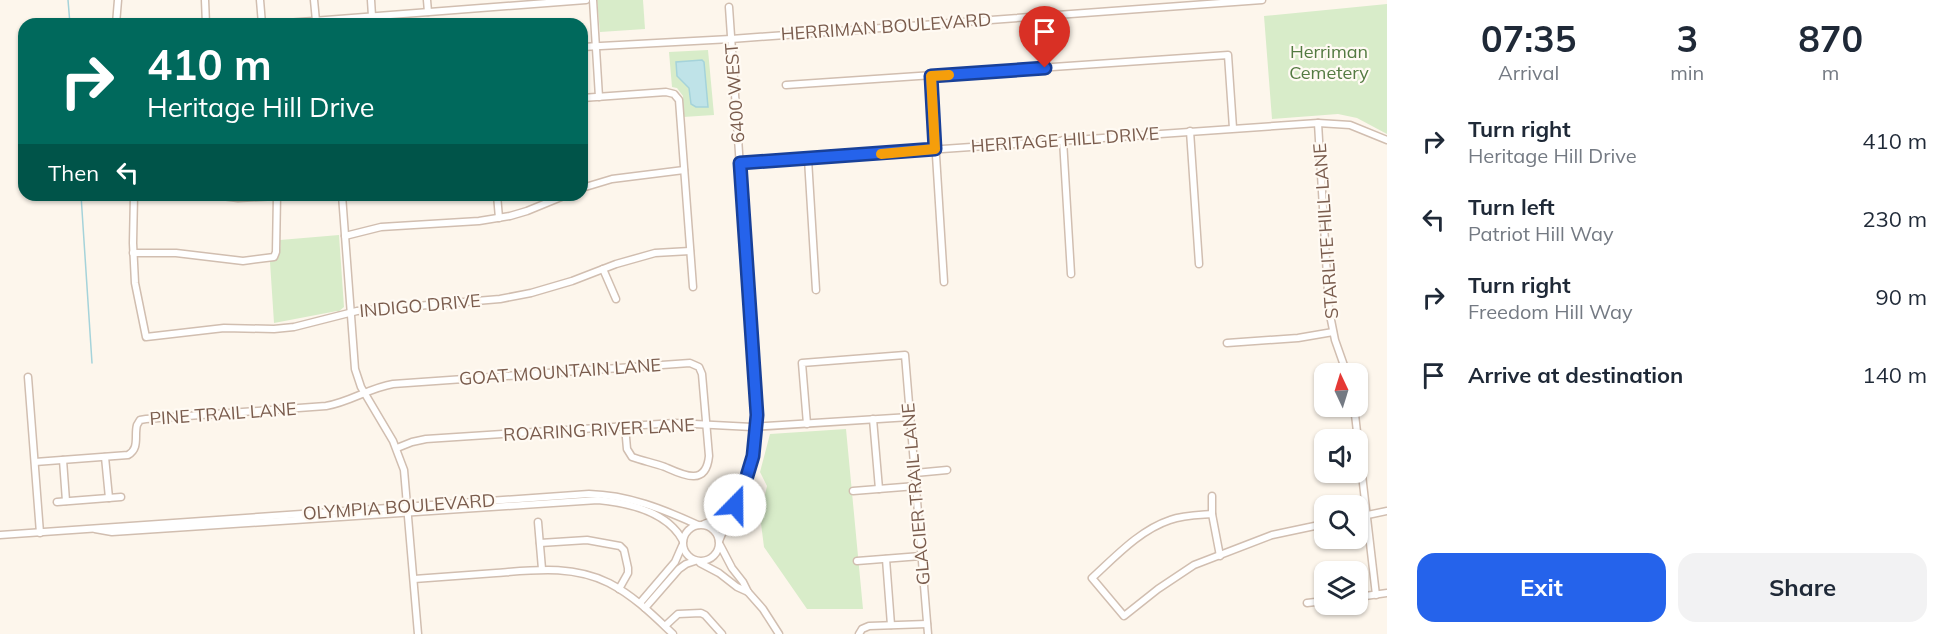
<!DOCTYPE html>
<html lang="en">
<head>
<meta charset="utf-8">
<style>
  :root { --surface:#fff; --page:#f2f2f3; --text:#1f2937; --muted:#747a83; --accent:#2563eb }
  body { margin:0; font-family:Mulish,sans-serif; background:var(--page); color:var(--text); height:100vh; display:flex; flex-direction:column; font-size:22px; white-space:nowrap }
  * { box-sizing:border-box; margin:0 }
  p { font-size:20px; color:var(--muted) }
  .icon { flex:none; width:33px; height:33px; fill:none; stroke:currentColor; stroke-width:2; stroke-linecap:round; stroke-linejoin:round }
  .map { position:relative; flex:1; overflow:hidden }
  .sheet { display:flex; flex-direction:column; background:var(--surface); width:570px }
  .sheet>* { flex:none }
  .guide { position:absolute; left:18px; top:18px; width:570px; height:183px; border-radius:18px; box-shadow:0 2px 4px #0004; background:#00695c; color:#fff; overflow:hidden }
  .needle { width:39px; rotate:356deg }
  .fabs { position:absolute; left:1314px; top:363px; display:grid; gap:12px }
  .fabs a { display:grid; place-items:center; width:54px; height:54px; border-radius:12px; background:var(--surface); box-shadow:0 2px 4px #0004; font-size:30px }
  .pin { position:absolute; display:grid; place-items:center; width:51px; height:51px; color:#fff; margin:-62px -26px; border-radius:50% 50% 50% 0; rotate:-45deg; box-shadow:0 0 6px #0007 }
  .pin .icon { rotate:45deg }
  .me { position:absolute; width:66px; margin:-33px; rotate:22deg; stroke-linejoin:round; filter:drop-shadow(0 0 4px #0008) }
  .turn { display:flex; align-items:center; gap:21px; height:126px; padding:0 30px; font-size:27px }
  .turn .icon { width:78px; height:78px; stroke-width:2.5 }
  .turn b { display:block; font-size:42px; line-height:51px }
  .then { display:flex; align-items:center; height:57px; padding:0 30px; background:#0003; gap:12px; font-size:22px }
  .eta { display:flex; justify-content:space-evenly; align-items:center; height:102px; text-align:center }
  .eta b { font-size:36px; font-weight:700; line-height:42px }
  .primary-button { display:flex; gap:12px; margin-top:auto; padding:12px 30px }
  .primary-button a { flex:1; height:69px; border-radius:18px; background:var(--accent); color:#fff; font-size:24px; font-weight:700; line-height:69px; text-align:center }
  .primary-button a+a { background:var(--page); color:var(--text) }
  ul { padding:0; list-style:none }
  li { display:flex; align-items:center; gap:18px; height:78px; padding:0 30px }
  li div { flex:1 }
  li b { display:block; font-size:22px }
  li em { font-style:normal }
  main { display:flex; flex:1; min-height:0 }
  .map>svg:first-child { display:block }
  .green { fill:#d8ecc9 }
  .water { fill:#bfe3e8; stroke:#a5d3da; stroke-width:1.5 }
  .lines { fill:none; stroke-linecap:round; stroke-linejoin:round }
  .stream { stroke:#a5d3da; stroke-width:1.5 }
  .minor-casing { stroke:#d1beb0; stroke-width:9 }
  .minor { stroke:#fff; stroke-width:6 }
  .route-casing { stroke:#184099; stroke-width:15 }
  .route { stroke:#2563eb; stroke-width:10 }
  .slow { stroke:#f59e0b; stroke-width:10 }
  .labels { text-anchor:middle; stroke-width:4.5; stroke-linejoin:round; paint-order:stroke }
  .street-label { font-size:18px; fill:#7a5c4d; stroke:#fffaf3 }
  .park-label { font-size:18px; fill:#537a41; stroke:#fffaf3 }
</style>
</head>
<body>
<main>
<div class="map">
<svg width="1387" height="634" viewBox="0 0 1387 634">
  <rect width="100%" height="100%" fill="#fdf6ec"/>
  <!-- green -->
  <g class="green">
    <path d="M597,0H643L645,29L600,32Z"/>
    <path d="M1387,4V134L1357,118L1338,114L1272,119L1264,16Z"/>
    <path d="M708,50L714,115L683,117V96L677,88L672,87L669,52Z"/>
    <path d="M339,235L344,307L338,312L337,311L274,323L270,262C280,257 281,251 280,240Z"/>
    <path d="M846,429L863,609H807L764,547L760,516L767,486L760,472L770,434Z"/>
  </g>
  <!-- water -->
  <path class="water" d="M702,60L704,62L708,107H696L691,104L689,88L677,76L676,62Z"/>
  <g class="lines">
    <!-- stream -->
    <g class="stream">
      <path d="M68,0L70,24"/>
      <path d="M81,195L92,363"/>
    </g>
    <!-- minor casing -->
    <g class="minor-casing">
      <g id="minor">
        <path d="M205,0L206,24"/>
        <path d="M260,0L262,24"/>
        <path d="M314,0L316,21"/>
        <path d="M371,0L372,16"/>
        <path d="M427,0L428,12"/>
        <path d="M593,0L599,97"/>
        <path d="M116,24L118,0"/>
        <path d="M274,24L586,0"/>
        <path d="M582,47L731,39L1262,0"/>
        <path d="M931,76L944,282"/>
        <path d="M786,85L1228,55L1233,128"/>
        <path d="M582,98L666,92L674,94L679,100L693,287"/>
        <path d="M1318,123L1329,310L1335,340L1347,374"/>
        <path d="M1190,131L1199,264"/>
        <path d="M1063,140L1071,274"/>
        <path d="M808,159L816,290"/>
        <path d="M740,163L1318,123L1350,125L1387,140"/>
        <path d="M582,188L612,179L684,170"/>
        <path d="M134,195L133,243L135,283L146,337L224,328L274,329L294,327L357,311L500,299L531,293L572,281L616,264L655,253L690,251"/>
        <path d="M214,195L238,198L277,196"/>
        <path d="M342,195L355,369L361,387L393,441L404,470L418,634"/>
        <path d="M497,195L499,218"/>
        <path d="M345,236L381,227L479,221L510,216L527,211L566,195"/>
        <path d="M133,253H176L243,261L274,257L276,252L277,195"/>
        <path d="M603,269L616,299"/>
        <path d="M1227,343L1298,338L1333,332"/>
        <path d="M28,377L40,533"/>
        <path d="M1354,406L1376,595"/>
        <path d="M873,419L879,489"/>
        <path d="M807,424L802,363L905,355L928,634"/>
        <path d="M397,448L412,442L426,439L675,423L752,427L910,417"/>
        <path d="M105,457L109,498"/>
        <path d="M63,460L66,501"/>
        <path d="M35,462L128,455C140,448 134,436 137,425L140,420L146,419L326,406C350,402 369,388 393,384L690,363L699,367L702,374L709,456C706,487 683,475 665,467C654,463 643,461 632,457L627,449L625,426"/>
        <path d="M915,473L947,470"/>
        <path d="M853,491L916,486"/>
        <path d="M1212,496V514L1220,556"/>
        <path d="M57,502L121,497"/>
        <path d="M1212,514C1198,515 1183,515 1170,520C1140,530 1116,556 1092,578L1124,616L1158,589L1194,565L1272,535L1324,524"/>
        <path d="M1358,517L1387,511"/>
        <path d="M538,522L542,569"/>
        <path d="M704,524C719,520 724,507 737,500"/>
        <circle cx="701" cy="543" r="18"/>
        <path d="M95,529L112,532L598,500C629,503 668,512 683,541"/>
        <path d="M0,535L589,494C628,495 663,509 698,525"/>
        <path d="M719,541L750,467L755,445L757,415L729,7"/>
        <path d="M540,543L587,540L620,546L624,550L628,568V573L619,589"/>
        <path d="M720,545L732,568L743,582L748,592L763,609L779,634"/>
        <path d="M886,559L891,625"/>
        <path d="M857,561L921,556"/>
        <path d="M700,563L719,573L737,587L748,592"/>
        <path d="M414,579C441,577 469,575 496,573C535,570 572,565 609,583C634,596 653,615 673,634"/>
        <path d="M1358,597L1387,593"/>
        <path d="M640,603L675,562L682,546"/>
        <path d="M1307,603L1324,601"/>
        <path d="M645,608L679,569L686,564L695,561"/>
        <path d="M665,626L678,614L701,613L705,615L722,634"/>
        <path d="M859,634L862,629L869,626L927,624"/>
      </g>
    </g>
    <!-- minor -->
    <use href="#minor" class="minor"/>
  </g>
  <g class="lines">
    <!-- route casing -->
    <g class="route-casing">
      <path id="route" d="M735,505L747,476L753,456L757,415L740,163L935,149L931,76L1045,68"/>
    </g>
    <!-- route -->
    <use href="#route" class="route"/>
    <!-- slow -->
    <path class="slow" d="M881,154L935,149L931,76L949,75"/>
  </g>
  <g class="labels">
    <!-- street labels -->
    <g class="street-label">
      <text transform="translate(886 27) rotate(-4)" y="6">HERRIMAN BOULEVARD</text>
      <text transform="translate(735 93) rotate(-94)" y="6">6400 WEST</text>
      <text transform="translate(1065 140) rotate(-4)" y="6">HERITAGE HILL DRIVE</text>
      <text transform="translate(1326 231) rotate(-94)" y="6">STARLITE HILL LANE</text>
      <text transform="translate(420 306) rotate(-5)" y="6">INDIGO DRIVE</text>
      <text transform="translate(560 372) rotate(-4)" y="6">GOAT MOUNTAIN LANE</text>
      <text transform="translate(223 414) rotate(-4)" y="6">PINE TRAIL LANE</text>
      <text transform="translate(599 430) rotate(-3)" y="6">ROARING RIVER LANE</text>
      <text transform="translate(916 494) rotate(-95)" y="6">GLACIER TRAIL LANE</text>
      <text transform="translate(399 507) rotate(-4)" y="6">OLYMPIA BOULEVARD</text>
    </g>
    <!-- park labels -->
    <g class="park-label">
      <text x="1329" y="58">Herriman<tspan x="1329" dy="21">Cemetery</tspan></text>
    </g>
  </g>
</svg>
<div class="fabs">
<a><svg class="needle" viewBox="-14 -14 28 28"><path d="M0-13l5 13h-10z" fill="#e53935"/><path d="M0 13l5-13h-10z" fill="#747a83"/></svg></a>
<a><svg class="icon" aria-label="sound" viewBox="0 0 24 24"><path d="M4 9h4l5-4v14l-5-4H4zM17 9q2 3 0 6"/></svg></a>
<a><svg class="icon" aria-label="search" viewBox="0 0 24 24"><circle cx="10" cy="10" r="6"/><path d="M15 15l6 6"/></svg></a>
<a><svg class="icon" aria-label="layers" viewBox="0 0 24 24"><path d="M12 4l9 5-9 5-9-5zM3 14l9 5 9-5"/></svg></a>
</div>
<div class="pin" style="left:1045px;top:68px;background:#d93025"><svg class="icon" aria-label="arrive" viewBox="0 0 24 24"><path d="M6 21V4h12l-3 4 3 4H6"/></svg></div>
<svg class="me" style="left:735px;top:505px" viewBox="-20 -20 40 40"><circle r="19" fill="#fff"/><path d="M0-13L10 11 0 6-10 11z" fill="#2563eb"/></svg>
<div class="guide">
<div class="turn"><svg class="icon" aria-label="right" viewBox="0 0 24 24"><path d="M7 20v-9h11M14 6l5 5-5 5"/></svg><div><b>410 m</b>Heritage Hill Drive</div></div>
<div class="then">Then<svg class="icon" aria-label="left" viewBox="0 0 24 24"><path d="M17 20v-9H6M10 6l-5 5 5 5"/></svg></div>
</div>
</div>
<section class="sheet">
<div class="eta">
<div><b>07:35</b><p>Arrival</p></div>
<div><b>3</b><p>min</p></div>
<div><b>870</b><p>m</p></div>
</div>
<ul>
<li><svg class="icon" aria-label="right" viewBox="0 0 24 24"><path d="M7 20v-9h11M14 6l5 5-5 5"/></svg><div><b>Turn right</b><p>Heritage Hill Drive</p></div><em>410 m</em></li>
<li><svg class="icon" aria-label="left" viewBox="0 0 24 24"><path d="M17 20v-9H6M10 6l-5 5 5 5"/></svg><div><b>Turn left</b><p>Patriot Hill Way</p></div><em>230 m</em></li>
<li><svg class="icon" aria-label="right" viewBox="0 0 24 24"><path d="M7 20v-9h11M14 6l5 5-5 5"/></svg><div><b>Turn right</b><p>Freedom Hill Way</p></div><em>90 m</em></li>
<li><svg class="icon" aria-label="arrive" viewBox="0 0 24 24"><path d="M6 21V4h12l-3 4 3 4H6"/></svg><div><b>Arrive at destination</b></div><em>140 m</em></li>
</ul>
<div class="primary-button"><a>Exit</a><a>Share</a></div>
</section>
</main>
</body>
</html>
